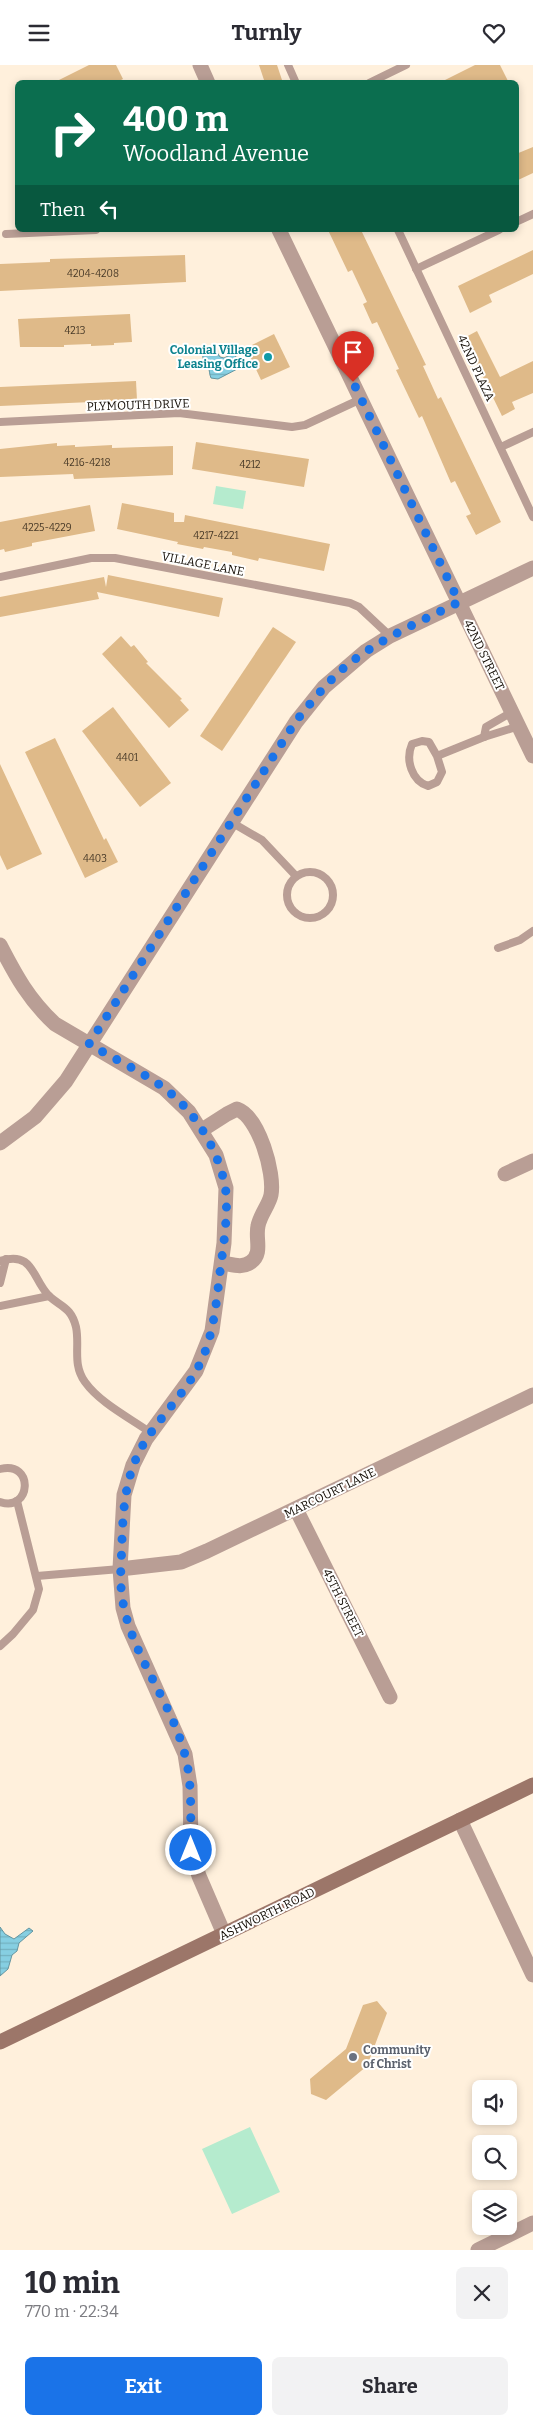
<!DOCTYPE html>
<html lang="en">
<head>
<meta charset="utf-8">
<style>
  :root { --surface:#fff; --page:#f2f2f3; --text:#2b2b33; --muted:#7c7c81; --accent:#1a73e8 }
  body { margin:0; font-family:Bitter,serif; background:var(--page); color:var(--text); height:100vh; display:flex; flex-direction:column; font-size:19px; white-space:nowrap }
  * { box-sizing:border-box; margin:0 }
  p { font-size:16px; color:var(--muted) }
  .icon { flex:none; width:28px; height:28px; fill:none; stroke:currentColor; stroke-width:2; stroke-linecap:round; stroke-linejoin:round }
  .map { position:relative; height:2185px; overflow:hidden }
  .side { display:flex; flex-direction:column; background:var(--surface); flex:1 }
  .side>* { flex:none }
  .top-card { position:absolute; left:15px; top:15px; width:504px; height:152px; border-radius:8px; box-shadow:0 2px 8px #0003; background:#0b6e4f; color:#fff; overflow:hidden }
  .fabs { position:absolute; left:472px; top:2015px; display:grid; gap:10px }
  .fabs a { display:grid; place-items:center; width:45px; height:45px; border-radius:8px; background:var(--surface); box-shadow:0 2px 8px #0003; font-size:25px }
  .pin { position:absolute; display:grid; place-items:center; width:42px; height:42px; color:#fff; margin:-51px -21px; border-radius:50% 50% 50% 0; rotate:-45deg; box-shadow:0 0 5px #0007 }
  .pin .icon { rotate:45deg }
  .me { position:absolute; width:55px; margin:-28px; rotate:0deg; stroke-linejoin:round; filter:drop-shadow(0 0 4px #0008) }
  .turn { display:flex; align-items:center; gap:18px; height:105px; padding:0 25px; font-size:22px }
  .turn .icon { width:65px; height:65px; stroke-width:2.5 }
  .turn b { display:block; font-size:35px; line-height:42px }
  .then { display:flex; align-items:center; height:48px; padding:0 25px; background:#0003; gap:10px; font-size:19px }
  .round { display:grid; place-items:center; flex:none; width:52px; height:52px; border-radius:8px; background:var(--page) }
  .summary { display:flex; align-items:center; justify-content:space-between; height:85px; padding:0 25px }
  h1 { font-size:30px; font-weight:700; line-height:38px }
  .cta { display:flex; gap:10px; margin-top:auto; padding:10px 25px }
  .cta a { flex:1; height:58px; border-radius:8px; background:var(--accent); color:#fff; font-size:20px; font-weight:700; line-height:58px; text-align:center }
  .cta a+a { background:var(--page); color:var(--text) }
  header { display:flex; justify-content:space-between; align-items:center; height:65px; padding:0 25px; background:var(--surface); font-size:22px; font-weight:700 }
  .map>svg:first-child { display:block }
  .park { fill:#b5ebce }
  .water { fill:url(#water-rules); stroke:#6495a0 }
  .building { fill:#dfba89 }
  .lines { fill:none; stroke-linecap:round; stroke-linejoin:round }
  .service { stroke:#b99e95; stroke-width:8 }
  .minor { stroke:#b99e95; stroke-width:15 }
  .secondary { stroke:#9c7669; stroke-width:15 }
  .route { stroke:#1a73e8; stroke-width:9; stroke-dasharray:0 16.2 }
  .culture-dot { fill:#0f9aa8; stroke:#fff; stroke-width:2 }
  .worship-dot { fill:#6b7280; stroke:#fff; stroke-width:2 }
  .labels { text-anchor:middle; stroke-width:4; stroke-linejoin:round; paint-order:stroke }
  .number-label { font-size:10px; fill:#473927 }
  .culture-label { font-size:12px; font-weight:bold; fill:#0d838f; stroke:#fff; text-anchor:end }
  .street-label { font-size:12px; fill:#140e06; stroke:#fff }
  .worship-label { font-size:12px; font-weight:bold; fill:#5b616d; stroke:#fff; text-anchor:start }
</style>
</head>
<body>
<header><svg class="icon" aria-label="menu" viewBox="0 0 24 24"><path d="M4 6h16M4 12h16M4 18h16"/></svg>Turnly<svg class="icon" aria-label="heart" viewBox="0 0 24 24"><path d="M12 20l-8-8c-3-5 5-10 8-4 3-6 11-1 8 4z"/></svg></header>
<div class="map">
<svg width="533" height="2185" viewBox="0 0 533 2185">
  <defs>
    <pattern id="water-rules" width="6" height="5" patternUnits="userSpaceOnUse" patternTransform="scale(1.25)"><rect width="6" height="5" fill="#86cfe2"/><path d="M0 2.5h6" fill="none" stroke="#73b1c0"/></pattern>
  </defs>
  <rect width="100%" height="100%" fill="#fff0dc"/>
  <!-- park -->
  <g class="park">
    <path d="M216,421L246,426L243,444L213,439Z"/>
    <path d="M250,2062L280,2127L232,2149L202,2084Z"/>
  </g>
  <!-- water -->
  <g class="water">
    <path d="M210,283L217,287L220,292L224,293L234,288L241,302L218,314L211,313C209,309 210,305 208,302C205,296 202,296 203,288Z"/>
    <path d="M0,1862L5,1869L14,1874L29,1863L33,1866L19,1878L17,1886L12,1890L8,1904L0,1911Z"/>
  </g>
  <!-- building -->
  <g class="building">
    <path d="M89,0H116L123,14L115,18H53Z"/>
    <path d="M259,0H277L283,18H265Z"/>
    <path d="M475,0H500L509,18H439Z"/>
    <path d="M533,82V108L516,116V89Z"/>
    <path d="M328,165H361L426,300L423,301L438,334L441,332L501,457L476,470L466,451L471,449L455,416L451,418L422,351L419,353L396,305L399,304L377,257L372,259L363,239L367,237L352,205L348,207Z"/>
    <path d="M533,185V209L489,230L492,237L470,248L458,221Z"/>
    <path d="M185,190L186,217L0,226V199L50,197V194Z"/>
    <path d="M130,249L132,277L114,278V280L91,281V279L64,280V282H20L18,254Z"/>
    <path d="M477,266L500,312L533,296V328L512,337L515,344L502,351L464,273Z"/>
    <path d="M274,269L290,302L261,315L246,283Z"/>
    <path d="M136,316L137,335L0,341V322Z"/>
    <path d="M196,377L309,394L304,422L192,404Z"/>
    <path d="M57,378V381L75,380V382L112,380V383L173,381V410L74,414L73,409L0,412V384Z"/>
    <path d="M122,438L174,448V457H184L185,450L330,479L324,506L259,493L258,496L232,490V487L204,482L203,484L177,479L178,477L117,464Z"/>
    <path d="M90,440L95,466L32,478V481L5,487L4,484L0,485V457Z"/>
    <path d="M108,510L223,533L219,552L97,527L99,534L0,552V532L104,512L106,522Z"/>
    <path d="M273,562L296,577L222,686L200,671Z"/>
    <path d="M121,571L131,582L134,580L148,597L146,598L182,634L180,635L189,645L169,663L102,589Z"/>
    <path d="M113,642L171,718L140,742L82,666Z"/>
    <path d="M55,673L104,775L106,773L118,797L85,813L25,687Z"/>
    <path d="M0,699L42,789L7,805L0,790Z"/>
    <path d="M377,1936L387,1948L367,2001L326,2035L311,2029L310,2014L346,1984L363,1940Z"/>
  </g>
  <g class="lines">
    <!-- service -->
    <g class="service">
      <path d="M288,0L296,18"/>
      <path d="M369,18L406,0"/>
      <path d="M516,157L533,149"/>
      <path d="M398,165L533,452"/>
      <path d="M6,169L96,165"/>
      <path d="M416,204L499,165"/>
      <path d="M0,357L179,348L292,362L305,360L361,334"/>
      <path d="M501,382L533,367"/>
      <path d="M0,512L91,493H115L350,538L359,542L390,571"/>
      <path d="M484,672L486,662L512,647"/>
      <path d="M437,691L429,677L422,676L412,679C405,695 412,716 428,721L437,717L442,707L437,691L484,672L519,661"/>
      <path d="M231,757L262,775L296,811"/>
      <circle cx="310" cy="830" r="23"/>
      <path d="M498,883L520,875L533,866"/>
      <path d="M0,1196C34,1185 32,1214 49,1231C61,1242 71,1242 76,1262C80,1281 72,1299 85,1317C100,1338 130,1353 151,1368"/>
      <path d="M0,1218L6,1194"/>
      <path d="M0,1241L49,1231"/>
      <path d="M0,1404C35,1395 31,1448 0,1437"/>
      <path d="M37,1511L120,1504"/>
      <path d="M0,1581L13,1569L33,1545L39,1524L17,1436"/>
    </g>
    <!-- minor -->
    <g class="minor">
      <path d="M200,0L208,18"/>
      <path d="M279,165L533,691"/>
      <path d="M0,880C16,911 29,935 55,959L164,1023L189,1047L216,1090L226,1123L224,1178L212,1266L196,1306L146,1374L133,1400L124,1430L120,1504L123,1543L128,1561L185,1689L190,1721L191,1785L199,1811L224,1869"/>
      <path d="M202,1065L227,1049L237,1044C259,1052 275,1108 271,1130C269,1140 260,1150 258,1161C255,1174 263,1188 251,1197C242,1204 231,1199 222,1198"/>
      <path d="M0,1078L35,1052L66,1016L296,657L324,622L366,586L390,571L533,503"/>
      <path d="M505,1109L533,1096"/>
      <path d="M296,1444L390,1632"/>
      <path d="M120,1504L181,1497L207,1486L533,1330"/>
      <path d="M460,1755L533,1910"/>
      <path d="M478,2185L533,2158"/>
    </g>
    <!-- secondary -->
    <path class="secondary" d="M0,1977L533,1720"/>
  </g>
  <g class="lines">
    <!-- route -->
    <path class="route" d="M191,1785C190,1754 193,1720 185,1690C168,1624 116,1575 121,1502C123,1457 121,1414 146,1375C164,1347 190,1323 203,1292C215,1263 217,1230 221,1199C224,1178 229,1141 225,1121C218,1084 195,1046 164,1023C141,1006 114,994 89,979L296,656C311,638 326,618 345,602C379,574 420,557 459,537L353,317"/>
  </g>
  <!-- markers -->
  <circle class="culture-dot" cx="268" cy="292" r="5"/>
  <circle class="worship-dot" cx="353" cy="1992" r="5"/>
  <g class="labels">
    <!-- number labels -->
    <g class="number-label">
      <text x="93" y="212">4204-4208</text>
      <text x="75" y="269">4213</text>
      <text x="87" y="401">4216-4218</text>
      <text x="250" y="403">4212</text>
      <text x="47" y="466">4225-4229</text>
      <text x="216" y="474">4217-4221</text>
      <text x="127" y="696">4401</text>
      <text x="95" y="797">4403</text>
    </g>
    <!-- culture labels -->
    <g class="culture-label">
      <text x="258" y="289">Colonial Village<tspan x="258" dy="14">Leasing Office</tspan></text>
    </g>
    <!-- street labels -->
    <g class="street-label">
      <text transform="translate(476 303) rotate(65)" y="4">42ND PLAZA</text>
      <text transform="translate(138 340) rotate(-2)" y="4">PLYMOUTH DRIVE</text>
      <text transform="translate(203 499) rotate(11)" y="4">VILLAGE LANE</text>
      <text transform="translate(484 590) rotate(64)" y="4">42ND STREET</text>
      <text transform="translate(330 1428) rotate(-26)" y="4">MARCOURT LANE</text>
      <text transform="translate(343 1538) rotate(63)" y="4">45TH STREET</text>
      <text transform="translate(267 1849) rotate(-26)" y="4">ASHWORTH ROAD</text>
    </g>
    <!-- worship labels -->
    <g class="worship-label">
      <text x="363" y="1989">Community<tspan x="363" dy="14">of Christ</tspan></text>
    </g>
  </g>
</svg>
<div class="fabs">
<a><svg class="icon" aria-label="sound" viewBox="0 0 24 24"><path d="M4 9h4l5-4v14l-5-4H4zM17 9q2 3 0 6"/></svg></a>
<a><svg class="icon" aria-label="search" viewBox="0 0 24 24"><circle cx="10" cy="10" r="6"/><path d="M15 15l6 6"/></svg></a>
<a><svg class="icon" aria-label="layers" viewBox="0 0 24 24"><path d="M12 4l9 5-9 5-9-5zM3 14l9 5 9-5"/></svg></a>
</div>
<div class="pin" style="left:353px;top:317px;background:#d93025"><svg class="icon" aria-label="arrive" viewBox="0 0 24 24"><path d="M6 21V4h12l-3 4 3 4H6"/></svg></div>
<svg class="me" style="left:191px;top:1785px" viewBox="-20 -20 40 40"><circle r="17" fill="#1a73e8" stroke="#fff" stroke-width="3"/><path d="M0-11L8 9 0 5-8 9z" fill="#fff"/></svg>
<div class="top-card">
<div class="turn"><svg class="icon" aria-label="right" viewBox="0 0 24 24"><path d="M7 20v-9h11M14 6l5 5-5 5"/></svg><div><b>400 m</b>Woodland Avenue</div></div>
<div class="then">Then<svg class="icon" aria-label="left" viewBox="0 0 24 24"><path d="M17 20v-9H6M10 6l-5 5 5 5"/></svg></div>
</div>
</div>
<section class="side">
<div class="summary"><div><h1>10 min</h1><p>770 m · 22:34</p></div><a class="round"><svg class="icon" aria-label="close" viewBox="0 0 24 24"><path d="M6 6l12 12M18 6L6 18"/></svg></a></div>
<div class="cta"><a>Exit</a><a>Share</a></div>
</section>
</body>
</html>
